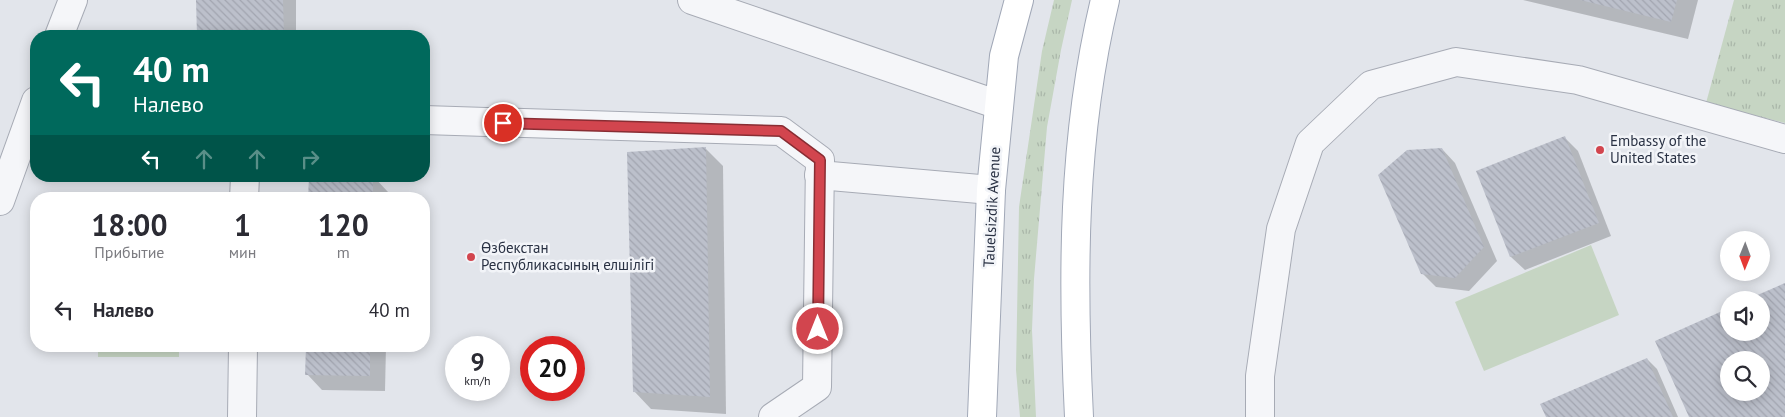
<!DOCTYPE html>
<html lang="ru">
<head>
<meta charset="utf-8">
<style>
  :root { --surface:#fff; --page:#f7f7f7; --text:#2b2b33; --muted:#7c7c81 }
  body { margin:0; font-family:"PT Sans",sans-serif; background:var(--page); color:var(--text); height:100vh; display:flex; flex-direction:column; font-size:19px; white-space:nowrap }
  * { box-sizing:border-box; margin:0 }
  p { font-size:16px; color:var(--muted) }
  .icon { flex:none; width:28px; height:28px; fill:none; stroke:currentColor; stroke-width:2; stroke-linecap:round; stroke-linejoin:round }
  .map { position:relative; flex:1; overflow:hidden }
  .sheet { position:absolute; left:30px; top:192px; width:400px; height:160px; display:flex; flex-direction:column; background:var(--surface); border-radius:20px; box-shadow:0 2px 12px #0003 }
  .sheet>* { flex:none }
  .top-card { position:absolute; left:30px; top:30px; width:400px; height:152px; border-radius:20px; box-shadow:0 2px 12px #0003; background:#00695c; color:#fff; overflow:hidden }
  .needle { width:32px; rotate:181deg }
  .tools { position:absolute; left:1720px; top:231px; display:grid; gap:10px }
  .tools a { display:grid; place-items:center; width:50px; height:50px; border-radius:50%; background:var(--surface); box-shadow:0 2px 12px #0003; font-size:25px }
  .speed { position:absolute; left:445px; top:336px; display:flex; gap:10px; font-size:25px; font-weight:700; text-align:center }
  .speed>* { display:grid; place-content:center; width:65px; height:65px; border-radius:50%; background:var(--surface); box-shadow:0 2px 12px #0003; line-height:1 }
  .speed small { font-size:12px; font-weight:400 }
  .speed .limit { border:8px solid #d22; background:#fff; color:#111 }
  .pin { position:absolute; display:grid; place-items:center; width:42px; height:42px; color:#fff; margin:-21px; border:2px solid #fff; border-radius:50%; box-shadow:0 1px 5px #0007 }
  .me { position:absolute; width:55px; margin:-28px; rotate:0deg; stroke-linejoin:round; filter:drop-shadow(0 0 4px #0008) }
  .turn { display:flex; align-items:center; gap:18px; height:105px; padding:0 20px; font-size:22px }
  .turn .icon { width:65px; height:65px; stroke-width:2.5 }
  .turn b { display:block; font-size:35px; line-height:42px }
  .lanes { display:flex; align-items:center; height:48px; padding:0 20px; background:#0003; justify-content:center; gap:25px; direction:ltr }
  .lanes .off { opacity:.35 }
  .eta { display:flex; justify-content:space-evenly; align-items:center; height:85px; text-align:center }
  .eta b { font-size:30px; font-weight:600; line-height:35px }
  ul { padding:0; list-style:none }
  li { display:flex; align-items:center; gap:15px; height:65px; padding:0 20px }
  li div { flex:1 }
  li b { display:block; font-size:19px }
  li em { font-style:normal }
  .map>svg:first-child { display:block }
  .grass { fill:url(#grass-tufts) }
  .pitch { fill:#c6d5c3 }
  .shadow { fill:#0003 }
  .building { fill:url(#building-back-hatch); fill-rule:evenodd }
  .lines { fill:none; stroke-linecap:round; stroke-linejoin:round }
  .minor-casing { stroke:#a7abb5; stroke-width:30 }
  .major-casing { stroke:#a1a8b7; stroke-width:30 }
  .minor { stroke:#f5f6f9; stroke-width:28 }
  .major { stroke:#fff; stroke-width:28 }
  .route-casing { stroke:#882d33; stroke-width:12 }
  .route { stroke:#d2454e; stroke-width:9 }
  .poi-dot { fill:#d2454e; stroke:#f2f4f8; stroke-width:2 }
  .labels { text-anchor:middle; stroke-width:5; stroke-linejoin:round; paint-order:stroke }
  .poi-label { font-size:15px; fill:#293143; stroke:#f2f4f8; text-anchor:start }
  .street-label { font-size:15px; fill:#293143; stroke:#f2f4f8 }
</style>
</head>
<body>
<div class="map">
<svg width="1785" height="417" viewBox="0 0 1785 417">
  <defs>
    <pattern id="grass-tufts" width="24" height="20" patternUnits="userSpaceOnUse" patternTransform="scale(1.25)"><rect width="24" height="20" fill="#c6d5c3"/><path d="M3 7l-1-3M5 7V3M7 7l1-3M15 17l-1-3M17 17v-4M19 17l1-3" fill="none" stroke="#aab7a9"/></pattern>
    <pattern id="building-back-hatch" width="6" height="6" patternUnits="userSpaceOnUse" patternTransform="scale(1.25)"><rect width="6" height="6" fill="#bcc0cb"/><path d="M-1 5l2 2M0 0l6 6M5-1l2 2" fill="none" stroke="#a2a5b0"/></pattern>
  </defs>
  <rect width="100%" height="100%" fill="#e2e5eb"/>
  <!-- grass -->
  <g class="grass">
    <path d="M1054,0H1072L1061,50L1047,127L1034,279L1032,330L1036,417H1020L1016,370L1019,207L1042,51Z"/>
    <path d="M1734,0H1785V123L1706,103Z"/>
  </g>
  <!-- pitch -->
  <g class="pitch">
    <rect x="97" y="194" width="81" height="5"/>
    <path d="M1591,245L1619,315L1484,371L1455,302Z"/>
    <rect x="98" y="346" width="81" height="11"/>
  </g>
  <!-- shadow -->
  <g class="shadow">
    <rect x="198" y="0" width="98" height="36"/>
    <path d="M1523,0H1698L1688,39Z"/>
    <path d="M1565,138L1578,151L1611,236L1525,270L1511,257L1478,172Z"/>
    <path d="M706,149L723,166L726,414L651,409L634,391Z"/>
    <path d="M1442,149L1455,163L1497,261L1469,291L1436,287L1422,273Z"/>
    <path d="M373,176L388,192V199H309Z"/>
    <path d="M307,346H386L385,391L322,390L307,374Z"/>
    <path d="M1647,359L1657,369L1678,417H1547Z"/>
  </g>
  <!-- building -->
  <g class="building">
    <path d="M196,0H283L284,36H197Z"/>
    <path d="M1580,0H1677L1671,22Z"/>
    <path d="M1565,136L1599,223L1510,257L1476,171Z"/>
    <path d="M706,147L710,397L633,392L627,152Z"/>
    <path d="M1442,148L1484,247L1455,278L1421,274L1378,175L1407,150Z"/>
    <path d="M309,176H373V199H308Z"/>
    <path d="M1785,283V417H1689L1655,341L1729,308V332H1761V300H1746ZM1729,360H1761V392H1729Z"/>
    <path d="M306,346H370V376L305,375Z"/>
    <path d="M1647,358L1673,417H1546L1540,404Z"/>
  </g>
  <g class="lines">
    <!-- minor casing -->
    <g class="minor-casing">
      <g id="minor">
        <path d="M692,0L999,105"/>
        <path d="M59,36L73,0"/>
        <path d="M424,120L781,131L820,160L817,387L773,417"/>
        <path d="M819,175L991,190"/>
        <path d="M244,199L245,176"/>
        <path d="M0,201L36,101"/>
        <path d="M242,417L243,346"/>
        <path d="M1260,417V376L1281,229L1310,143L1371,85L1456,62L1578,80L1785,139"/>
      </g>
    </g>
    <!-- major casing -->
    <g class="major-casing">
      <g id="major">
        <path d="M982,417L991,190L1004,56L1019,0"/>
        <path d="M1079,417C1072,277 1072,137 1105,0"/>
      </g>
    </g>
    <!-- minor -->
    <use href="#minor" class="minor"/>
    <!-- major -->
    <use href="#major" class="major"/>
  </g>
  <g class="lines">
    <!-- route casing -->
    <g class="route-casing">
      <path id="route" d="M503,123L781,131L820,160L818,329"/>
    </g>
    <!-- route -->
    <use href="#route" class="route"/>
  </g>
  <!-- markers -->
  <g class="poi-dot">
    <circle cx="1600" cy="150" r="5"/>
    <circle cx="471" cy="257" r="5"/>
  </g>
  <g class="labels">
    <!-- poi labels -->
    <g class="poi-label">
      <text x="1610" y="146">Embassy of the<tspan x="1610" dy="17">United States</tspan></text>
      <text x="481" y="253">Өзбекстан<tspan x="481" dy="17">Республикасының елшілігі</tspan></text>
    </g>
    <!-- street labels -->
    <g class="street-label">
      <text transform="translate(992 207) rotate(-87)" y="5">Tauelsizdik Avenue</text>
    </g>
  </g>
</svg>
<div class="tools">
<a><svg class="needle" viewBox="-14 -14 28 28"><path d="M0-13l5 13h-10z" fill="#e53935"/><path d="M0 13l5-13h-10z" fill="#7c7c81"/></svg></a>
<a><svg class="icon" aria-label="sound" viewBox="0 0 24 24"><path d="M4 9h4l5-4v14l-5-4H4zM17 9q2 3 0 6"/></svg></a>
<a><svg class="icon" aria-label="search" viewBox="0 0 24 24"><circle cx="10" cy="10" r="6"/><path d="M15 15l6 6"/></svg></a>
</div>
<div class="speed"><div>9<small>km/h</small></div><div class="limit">20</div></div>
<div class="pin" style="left:503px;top:123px;background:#d93025"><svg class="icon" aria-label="arrive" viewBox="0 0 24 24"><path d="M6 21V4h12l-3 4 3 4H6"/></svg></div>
<svg class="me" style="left:818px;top:329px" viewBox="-20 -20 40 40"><circle r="17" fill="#d2454e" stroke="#fff" stroke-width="3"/><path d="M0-11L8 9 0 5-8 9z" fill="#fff"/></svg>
<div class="top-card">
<div class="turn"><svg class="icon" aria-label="left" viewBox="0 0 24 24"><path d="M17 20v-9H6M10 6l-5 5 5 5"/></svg><div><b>40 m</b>Налево</div></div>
<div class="lanes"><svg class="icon" aria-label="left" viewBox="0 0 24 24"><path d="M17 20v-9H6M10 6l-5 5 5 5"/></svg><svg class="icon off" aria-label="ahead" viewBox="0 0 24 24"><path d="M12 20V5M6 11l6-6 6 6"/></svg><svg class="icon off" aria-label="ahead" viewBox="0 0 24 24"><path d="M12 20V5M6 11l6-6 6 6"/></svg><svg class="icon off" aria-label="right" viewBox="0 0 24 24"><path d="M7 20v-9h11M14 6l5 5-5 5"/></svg></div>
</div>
<section class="sheet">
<div class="eta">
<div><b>18:00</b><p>Прибытие</p></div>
<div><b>1</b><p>мин</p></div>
<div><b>120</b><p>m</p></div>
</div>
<ul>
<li><svg class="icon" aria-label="left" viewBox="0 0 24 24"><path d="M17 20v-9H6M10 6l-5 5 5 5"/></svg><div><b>Налево</b></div><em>40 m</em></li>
</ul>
</section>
</div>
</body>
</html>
